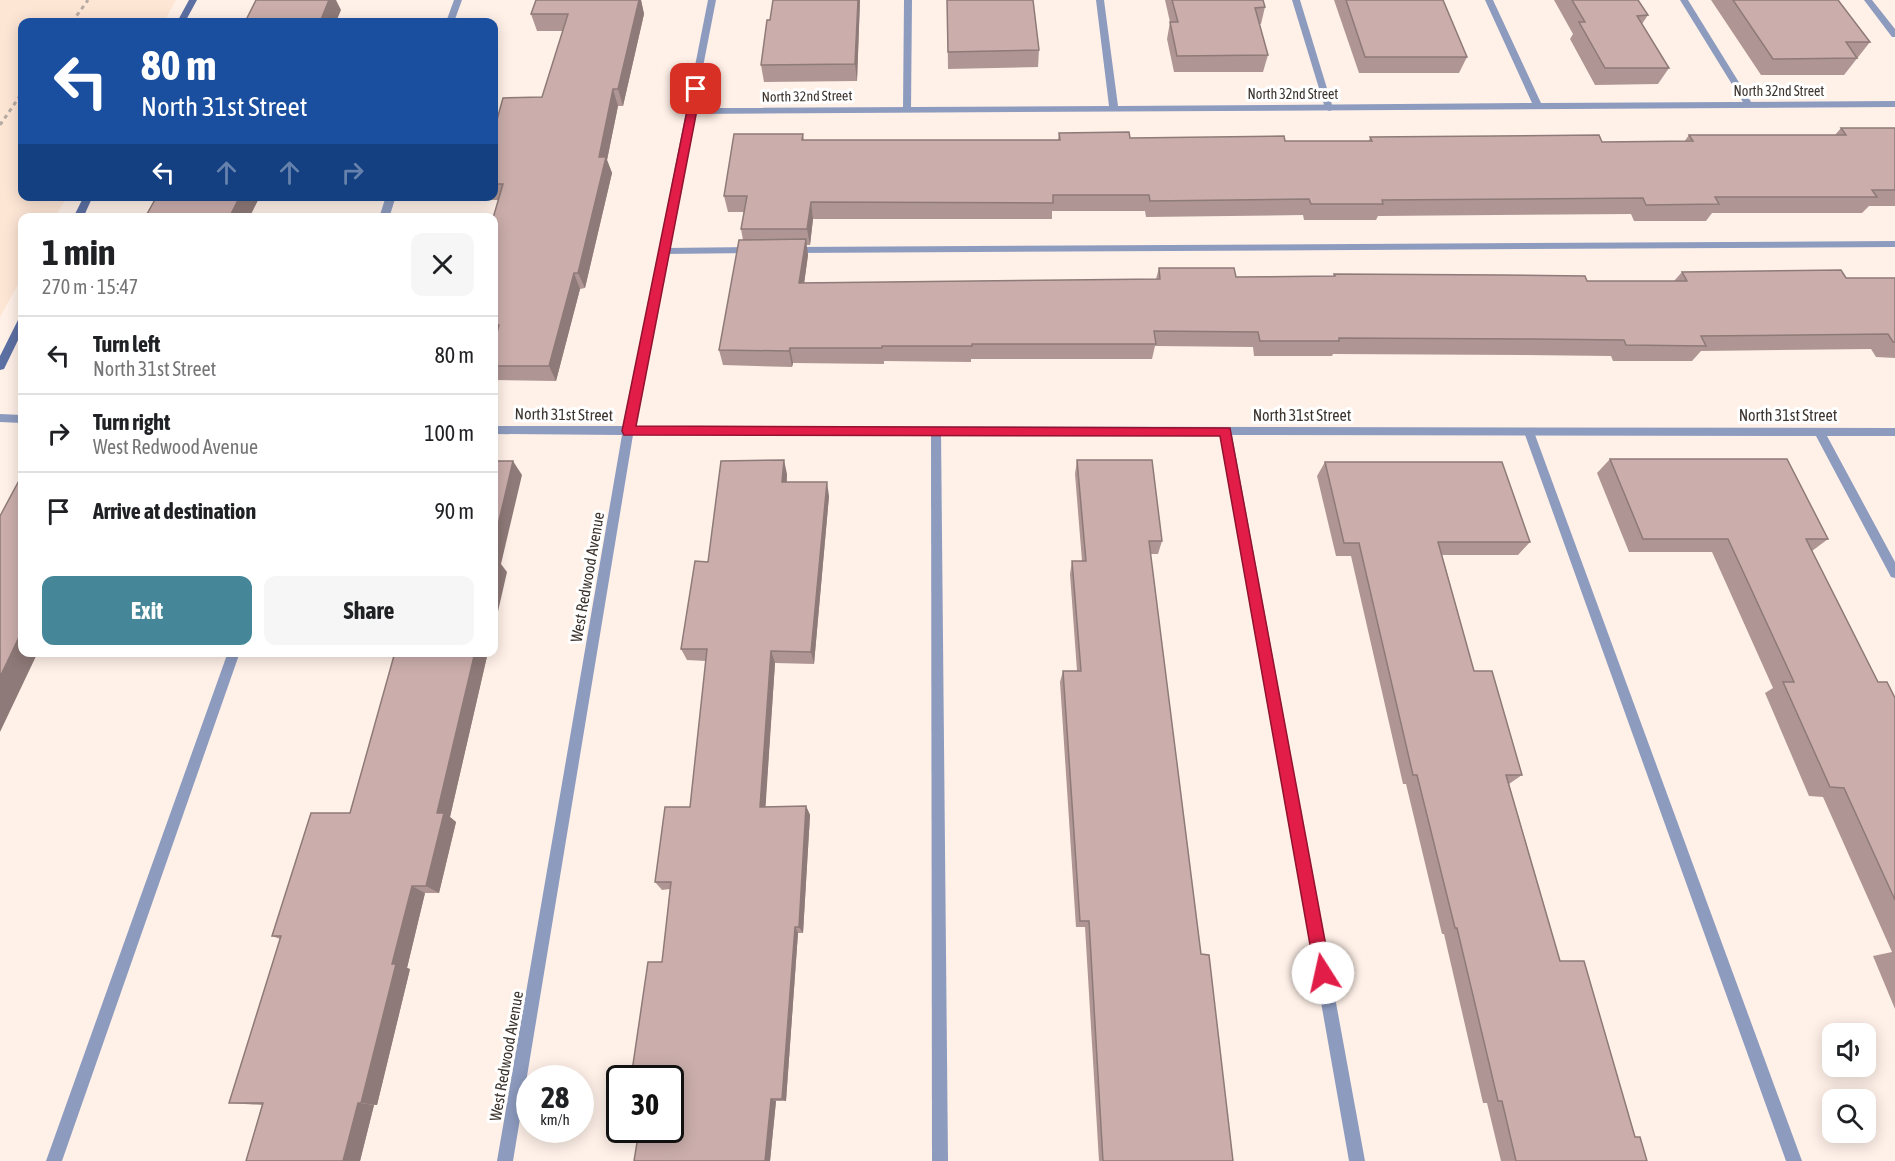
<!DOCTYPE html>
<html lang="en">
<head>
<meta charset="utf-8">
<style>
  :root { --surface:#fff; --page:#f6f6f6; --text:#202124; --muted:#757577; --line:#e0e0e0; --accent:#458799 }
  body { margin:0; font-family:"Asap Condensed",sans-serif; background:var(--page); color:var(--text); height:100vh; display:flex; flex-direction:column; font-size:22px; white-space:nowrap }
  * { box-sizing:border-box; margin:0 }
  p { font-size:20px; color:var(--muted) }
  .icon { flex:none; width:33px; height:33px; fill:none; stroke:currentColor; stroke-width:2; stroke-linecap:round; stroke-linejoin:round }
  .map { position:relative; flex:1; overflow:hidden }
  .sheet { position:absolute; left:18px; top:213px; width:480px; height:444px; display:flex; flex-direction:column; background:var(--surface); border-radius:12px; box-shadow:0 3px 15px #0003 }
  .sheet>* { flex:none }
  .top-card { position:absolute; left:18px; top:18px; width:480px; height:183px; border-radius:12px; box-shadow:0 3px 15px #0003; background:#1a4fa0; color:#fff; overflow:hidden }
  .tools { position:absolute; left:1822px; top:1023px; display:grid; gap:12px }
  .tools a { display:grid; place-items:center; width:54px; height:54px; border-radius:12px; background:var(--surface); box-shadow:0 3px 15px #0003; font-size:30px }
  .speed { position:absolute; left:516px; top:1065px; display:flex; gap:12px; font-size:30px; font-weight:700; text-align:center }
  .speed>* { display:grid; place-content:center; width:78px; height:78px; border-radius:50%; background:var(--surface); box-shadow:0 3px 15px #0003; line-height:1 }
  .speed small { font-size:15px; font-weight:400 }
  .speed .limit { border:3px solid #111; border-radius:9px; background:#fff; color:#111 }
  .pin { position:absolute; display:grid; place-items:center; width:51px; height:51px; color:#fff; margin:-26px; border-radius:12px; box-shadow:0 3px 9px #0006 }
  .me { position:absolute; width:66px; margin:-33px; rotate:350deg; stroke-linejoin:round; filter:drop-shadow(0 0 4px #0008) }
  .turn { display:flex; align-items:center; gap:21px; height:126px; padding:0 24px; font-size:27px }
  .turn .icon { width:78px; height:78px; stroke-width:2.5 }
  .turn b { display:block; font-size:42px; line-height:51px }
  .lanes { display:flex; align-items:center; height:57px; padding:0 24px; background:#0003; justify-content:center; gap:30px; direction:ltr }
  .lanes .off { opacity:.35 }
  .round { display:grid; place-items:center; flex:none; width:63px; height:63px; border-radius:12px; background:var(--page) }
  .headline { display:flex; align-items:center; justify-content:space-between; height:102px; padding:0 24px }
  h1 { font-size:36px; font-weight:700; line-height:45px }
  .button { display:flex; gap:12px; margin-top:auto; padding:12px 24px }
  .button a { flex:1; height:69px; border-radius:12px; background:var(--accent); color:#fff; font-size:24px; font-weight:700; line-height:69px; text-align:center }
  .button a+a { background:var(--page); color:var(--text) }
  ul { padding:0; list-style:none }
  li { display:flex; align-items:center; gap:18px; height:78px; padding:0 24px; border-top:2px solid var(--line) }
  li div { flex:1 }
  li b { display:block; font-size:22px }
  li em { font-style:normal }
  .map>svg:first-child { display:block }
  .built { fill:#fee6d5 }
  .lines { fill:none; stroke-linecap:round; stroke-linejoin:round }
  .path { stroke:#b7aba3; stroke-width:3; stroke-dasharray:4 4; stroke-linecap:butt }
  .lane { fill:#8d9bbf; fill-rule:evenodd }
  .street { fill:#8d9bbf; fill-rule:evenodd }
  .secondary { fill:#5c70a3; fill-rule:evenodd }
  .wall { fill:#af9694 }
  .shaded-wall { fill:#8e7a78 }
  .building { fill:#cbaeac; stroke:#8e7a78; stroke-width:1.5 }
  .route { fill:#e11d48; stroke:#92132f; stroke-width:1.5 }
  .labels { text-anchor:middle; stroke-width:6; stroke-linejoin:round; paint-order:stroke }
  .far-street-label { font-size:14px; fill:#3c342e; stroke:#fff }
  .street-label { font-size:16px; fill:#3c342e; stroke:#fff }
</style>
</head>
<body>
<div class="map">
<svg width="1895" height="1161" viewBox="0 0 1895 1161">
  <rect width="100%" height="100%" fill="#fff1e8"/>
  <!-- built -->
  <path class="built" d="M0,0H176L164,22H22V196L67,197L55,217L22,218V277L0,317Z"/>
  <g class="lines">
    <!-- path -->
    <g class="path">
      <path d="M72,22L88,0"/>
      <path d="M0,125L22,93"/>
    </g>
    <!-- lane -->
    <g class="lane">
      <path d="M454,0H462L454,22H446Z"/>
      <path d="M904,0H912L911,109L907,112L903,109Z"/>
      <path d="M1292,0H1300L1333,108L1332,110L1329,111L1325,108Z"/>
      <path d="M1680,0H1688L1753,105L1752,107H1746Z"/>
      <path d="M386,196H396L389,218H379Z"/>
      <path d="M1895,241V247L792,253L787,250L792,247Z"/>
      <path d="M754,247L759,250L754,253L664,254L659,251L664,248Z"/>
      <path d="M936,427L941,431L948,1161H932L931,431Z"/>
      <path d="M1529,428L1534,432L1802,1161H1786L1524,432Z"/>
      <path d="M228,652H240L62,1161H46Z"/>
    </g>
    <!-- street -->
    <g class="street">
      <path d="M708,0H716L695,108L1109,106L1096,0H1104L1118,106L1532,103L1485,0H1493L1541,103L1895,101V107L694,114L634,426L1895,428V436H1827L1895,562V578L1891,577L1816,436L1232,435L1365,1161H1349L1221,435H633L513,1161H497L622,435L494,434V426H624Z"/>
      <path d="M1864,0H1872L1895,29V37H1892Z"/>
      <path d="M0,414L22,415V423L0,422Z"/>
    </g>
    <!-- secondary -->
    <g class="secondary">
      <path d="M189,0H197L185,22H177Z"/>
      <path d="M84,196H93L83,218H73Z"/>
      <path d="M22,319V332L4,369L0,370V356L18,320Z"/>
    </g>
  </g>
  <!-- wall -->
  <g class="wall">
    <path d="M536,0H641L644,14L623,106H618L607,160L612,173L585,288L580,289L556,381L495,380L494,378V218L498,200H485L483,196H494V130L542,97L563,31H537L531,14Z"/>
    <path d="M860,0L857,81L764,82L761,65L770,20Z"/>
    <path d="M947,0L1039,50L1038,67L948,69Z"/>
    <path d="M1165,0H1263L1265,7L1261,24H1259L1268,55L1263,72H1174L1167,39L1170,22Z"/>
    <path d="M1334,0H1443L1467,57L1459,73H1359Z"/>
    <path d="M1554,0H1638L1648,15L1642,24L1669,68L1658,84L1595,85L1570,39L1573,34Z"/>
    <path d="M1711,0H1838L1870,42L1844,75H1761Z"/>
    <path d="M1841,128H1895V206H1869L1862,213H1712L1706,221H1634L1631,214L1378,216L1376,220H1304L1303,215L1146,217L1145,211H1052V219H813L810,245H806L808,255L804,283L1156,279L1159,268L1236,277L1333,276L1334,274L1587,281H1674L1682,272L1846,278H1895V358L1876,357L1871,349L1701,351L1692,361H1613L1611,356L1522,355L1333,354L1332,356H1254L1253,347L1155,346L1152,359H971V362L884,361V364L793,363L792,367L723,365L719,350L743,240L741,229L744,212H728L724,196L803,134L804,140H1058L1059,133L1130,138L1285,141H1369L1370,137L1602,142H1684L1689,135H1835Z"/>
    <path d="M157,196H260L249,218H150L147,214Z"/>
    <path d="M1610,459L1828,539L1812,551L1878,682L1895,698V1009L1873,956L1892,952L1823,797L1809,796L1765,693L1773,688L1712,552H1629L1597,473Z"/>
    <path d="M1077,460L1162,541L1158,554H1150L1201,954L1233,1161H1099L1085,927H1076L1060,682L1063,671H1077L1070,574L1072,561H1082L1075,474Z"/>
    <path d="M1325,462L1530,542L1518,555H1442L1474,671L1522,775L1509,784L1560,961L1635,1137L1647,1161H1501L1487,1103H1483L1444,934H1442L1406,784H1403L1351,556H1336L1317,476Z"/>
    <path d="M787,474V482L829,496L814,664L775,663L765,807L806,806L810,815L803,933H798L786,1101H776L770,1161L662,962L670,889L662,890L655,882L690,807L706,661L687,660L681,649L708,562Z"/>
    <path d="M395,652H488L450,817L456,822L439,893H425L407,968L410,969L377,1105H374L360,1161H246L262,1105L229,1103L280,939L272,936L350,813Z"/>
  </g>
  <!-- shaded-wall -->
  <g class="shaded-wall">
    <path d="M327,0H336L341,10L336,22H320Z"/>
    <path d="M639,0H641L644,14L623,106L618,89Z"/>
    <path d="M858,0H860L857,81L855,64Z"/>
    <path d="M613,89L618,106L607,160L612,173L585,288L578,273L599,157Z"/>
    <path d="M240,196H260L249,218H229Z"/>
    <path d="M811,202L813,219L810,245L807,229Z"/>
    <path d="M806,239L808,255L802,299L799,283Z"/>
    <path d="M574,273L580,289L556,381L549,366Z"/>
    <path d="M790,348L793,363L792,367L789,351Z"/>
    <path d="M784,460L787,474L785,496L782,482Z"/>
    <path d="M513,461L522,475L501,564L507,572L494,629V542Z"/>
    <path d="M827,482L829,496L814,664L811,652Z"/>
    <path d="M21,633L22,634V652H38L0,732V677Z"/>
    <path d="M771,651L775,663L765,815L760,807Z"/>
    <path d="M475,652H488L450,817L456,822L439,893L426,886L437,813Z"/>
    <path d="M806,806L810,815L803,933L799,927Z"/>
    <path d="M412,886L425,893L407,968L410,969L377,1105L361,1103L392,964Z"/>
    <path d="M795,927L798,933L786,1101L782,1099Z"/>
    <path d="M771,1099L776,1101L770,1161H765Z"/>
    <path d="M358,1103L374,1105L360,1161H343Z"/>
  </g>
  <!-- building -->
  <g class="building">
    <path d="M256,0H329L320,22H245Z"/>
    <path d="M536,0H639L618,89H613L599,157H606L578,273H574L549,366H494V343L499,325L494,324L493,218L503,184H494V130L503,98L542,97L568,14H531Z"/>
    <path d="M773,0H858L855,64L761,65L767,20H770Z"/>
    <path d="M947,0H1033L1039,50L948,52Z"/>
    <path d="M1172,0H1263L1265,7L1255,8L1268,55L1177,56L1170,22H1178Z"/>
    <path d="M1346,0H1443L1467,57H1365Z"/>
    <path d="M1572,0H1638L1648,15L1637,16L1669,68H1605L1579,22H1585Z"/>
    <path d="M1733,0H1838L1870,42H1846L1857,58L1773,59Z"/>
    <path d="M1841,128H1895V190H1872L1877,197H1715L1719,204L1646,205L1643,198L1382,200L1383,204H1311L1309,199L1150,201L1149,195H1053V203L811,202L807,229H741L747,196H724L734,134H803L802,140H1060L1059,133L1129,132L1130,138L1284,136L1285,141H1372L1370,137L1599,135L1602,142L1693,141L1689,135H1846Z"/>
    <path d="M157,196H240L229,218H153L155,214H147Z"/>
    <path d="M806,239L799,283L1160,279L1159,268H1234L1236,277L1335,276L1334,274L1501,275L1585,276L1587,281H1687L1682,272L1841,270L1846,278H1895V342H1893L1888,334L1701,336L1706,346L1626,345L1624,340L1533,339L1339,338V341H1260L1258,332L1154,331L1156,344H972V346H882V348H790L789,351L719,350L739,240Z"/>
    <path d="M1610,459H1787L1828,539H1806L1878,682H1887L1895,698V900L1844,788L1830,787L1783,682H1794L1728,539H1643Z"/>
    <path d="M784,460L782,482H827L811,652L771,651L760,807L806,806L799,927H795L782,1099H771L765,1161H634L639,1130H670V1078H631L648,962H662L671,882H655L665,807H690L707,649H681L695,561L708,562L721,461Z"/>
    <path d="M1077,460H1152L1162,541H1149L1201,954L1209,955L1233,1161H1103L1089,921H1080L1063,671H1081L1072,561H1086Z"/>
    <path d="M494,461H513L494,542Z"/>
    <path d="M1325,462H1502L1530,542H1438L1474,671H1492L1522,775H1506L1560,961H1584L1635,1137H1640L1647,1161H1516L1502,1101H1498L1457,928H1455L1417,775H1413L1359,543H1344Z"/>
    <path d="M22,475V633H21L0,677V516Z"/>
    <path d="M494,560H497L494,575Z"/>
    <path d="M395,652H475L437,813H444L426,886H412L392,964H396L361,1103H358L343,1161H246L263,1103H229L281,936H272L311,813H350Z"/>
  </g>
  <!-- route -->
  <path class="route" d="M692,86L701,89L636,426L1230,428L1331,973L1329,979L1323,981L1317,979L1315,973L1220,436L624,435L622,431Z"/>
  <g class="labels">
    <!-- far-street labels -->
    <g class="far-street-label">
      <text x="1779" y="96">North 32nd Street</text>
      <text x="1293" y="99">North 32nd Street</text>
      <text transform="translate(807 96) rotate(-1)" y="5">North 32nd Street</text>
    </g>
    <!-- street labels -->
    <g class="street-label">
      <text transform="translate(564 414) rotate(1)" y="6">North 31st Street</text>
      <text x="1302" y="421">North 31st Street</text>
      <text x="1788" y="421">North 31st Street</text>
      <text transform="translate(587 577) rotate(-80)" y="6">West Redwood Avenue</text>
      <text transform="translate(506 1056) rotate(-80)" y="6">West Redwood Avenue</text>
    </g>
  </g>
</svg>
<div class="tools">
<a><svg class="icon" aria-label="sound" viewBox="0 0 24 24"><path d="M4 9h4l5-4v14l-5-4H4zM17 9q2 3 0 6"/></svg></a>
<a><svg class="icon" aria-label="search" viewBox="0 0 24 24"><circle cx="10" cy="10" r="6"/><path d="M15 15l6 6"/></svg></a>
</div>
<div class="speed"><div>28<small>km/h</small></div><div class="limit">30</div></div>
<div class="pin" style="left:696px;top:89px;background:#d93025"><svg class="icon" aria-label="arrive" viewBox="0 0 24 24"><path d="M6 21V4h12l-3 4 3 4H6"/></svg></div>
<svg class="me" style="left:1323px;top:973px" viewBox="-20 -20 40 40"><circle r="19" fill="#fff"/><path d="M0-13L10 11 0 6-10 11z" fill="#e11d48"/></svg>
<div class="top-card">
<div class="turn"><svg class="icon" aria-label="left" viewBox="0 0 24 24"><path d="M17 20v-9H6M10 6l-5 5 5 5"/></svg><div><b>80 m</b>North 31st Street</div></div>
<div class="lanes"><svg class="icon" aria-label="left" viewBox="0 0 24 24"><path d="M17 20v-9H6M10 6l-5 5 5 5"/></svg><svg class="icon off" aria-label="ahead" viewBox="0 0 24 24"><path d="M12 20V5M6 11l6-6 6 6"/></svg><svg class="icon off" aria-label="ahead" viewBox="0 0 24 24"><path d="M12 20V5M6 11l6-6 6 6"/></svg><svg class="icon off" aria-label="right" viewBox="0 0 24 24"><path d="M7 20v-9h11M14 6l5 5-5 5"/></svg></div>
</div>
<section class="sheet">
<div class="headline"><div><h1>1 min</h1><p>270 m · 15:47</p></div><a class="round"><svg class="icon" aria-label="close" viewBox="0 0 24 24"><path d="M6 6l12 12M18 6L6 18"/></svg></a></div>
<ul>
<li><svg class="icon" aria-label="left" viewBox="0 0 24 24"><path d="M17 20v-9H6M10 6l-5 5 5 5"/></svg><div><b>Turn left</b><p>North 31st Street</p></div><em>80 m</em></li>
<li><svg class="icon" aria-label="right" viewBox="0 0 24 24"><path d="M7 20v-9h11M14 6l5 5-5 5"/></svg><div><b>Turn right</b><p>West Redwood Avenue</p></div><em>100 m</em></li>
<li><svg class="icon" aria-label="arrive" viewBox="0 0 24 24"><path d="M6 21V4h12l-3 4 3 4H6"/></svg><div><b>Arrive at destination</b></div><em>90 m</em></li>
</ul>
<div class="button"><a>Exit</a><a>Share</a></div>
</section>
</div>
</body>
</html>
